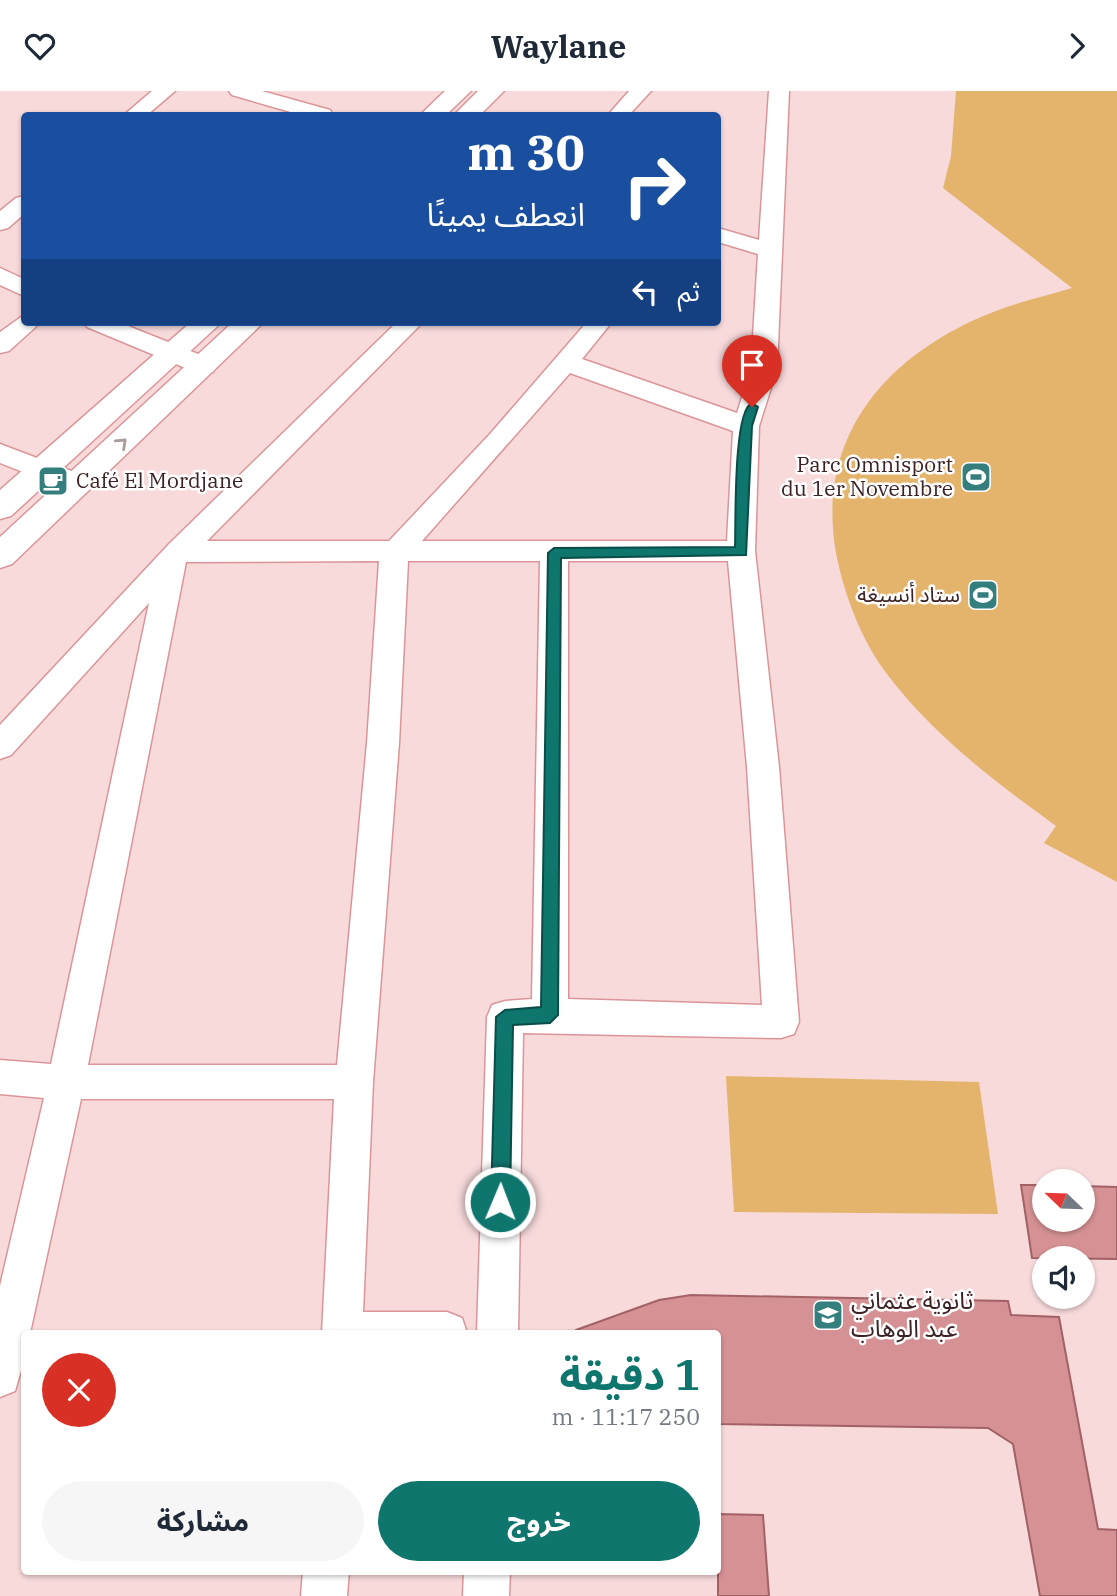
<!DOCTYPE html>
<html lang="ar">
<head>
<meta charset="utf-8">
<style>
  :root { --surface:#fff; --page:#f6f6f7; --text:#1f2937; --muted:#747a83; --accent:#0f766e }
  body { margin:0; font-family:"IBM Plex Serif","Noto Sans Arabic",serif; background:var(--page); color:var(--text); direction:rtl; height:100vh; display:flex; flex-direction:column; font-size:26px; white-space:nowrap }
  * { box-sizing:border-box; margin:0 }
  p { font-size:23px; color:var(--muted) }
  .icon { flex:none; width:38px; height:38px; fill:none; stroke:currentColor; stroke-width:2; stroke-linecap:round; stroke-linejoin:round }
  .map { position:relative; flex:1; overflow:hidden; direction:ltr }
  .sheet { position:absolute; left:21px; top:1239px; width:700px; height:245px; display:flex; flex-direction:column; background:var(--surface); border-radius:7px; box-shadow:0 2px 5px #0004; direction:rtl }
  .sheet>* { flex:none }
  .guide { position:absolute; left:21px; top:21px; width:700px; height:214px; border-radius:7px; box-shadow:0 2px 5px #0004; direction:rtl; background:#1a4fa0; color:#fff; overflow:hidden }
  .needle { width:46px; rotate:293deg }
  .fabs { position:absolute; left:1032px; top:1078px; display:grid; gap:14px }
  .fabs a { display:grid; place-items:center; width:63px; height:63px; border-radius:50%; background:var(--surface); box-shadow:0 2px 5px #0004; font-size:35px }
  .pin { position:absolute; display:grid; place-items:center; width:60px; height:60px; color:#fff; margin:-72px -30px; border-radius:50% 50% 50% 0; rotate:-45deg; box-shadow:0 0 7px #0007 }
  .pin .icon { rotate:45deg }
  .me { position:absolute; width:77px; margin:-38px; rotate:1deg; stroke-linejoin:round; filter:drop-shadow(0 0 5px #0008) }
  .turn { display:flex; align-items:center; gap:24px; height:147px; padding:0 21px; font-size:32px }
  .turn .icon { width:91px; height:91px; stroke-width:2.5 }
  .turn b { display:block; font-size:49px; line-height:60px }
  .then { display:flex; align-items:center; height:66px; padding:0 21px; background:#0003; gap:14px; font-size:26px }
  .round { display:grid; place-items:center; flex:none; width:74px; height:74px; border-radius:37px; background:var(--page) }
  .overview { display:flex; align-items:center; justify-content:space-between; height:119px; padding:0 21px }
  h1 { font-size:42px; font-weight:700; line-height:52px; color:var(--accent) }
  .button { display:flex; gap:14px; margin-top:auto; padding:14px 21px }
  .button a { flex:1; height:80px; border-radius:42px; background:var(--accent); color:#fff; font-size:28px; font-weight:700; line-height:80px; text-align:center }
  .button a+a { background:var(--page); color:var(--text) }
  header { display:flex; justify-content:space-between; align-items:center; height:91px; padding:0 21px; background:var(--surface); font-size:32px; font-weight:700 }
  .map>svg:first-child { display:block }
  .green { fill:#e4b46d }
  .building { fill:#d69194; stroke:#a26165; stroke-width:2 }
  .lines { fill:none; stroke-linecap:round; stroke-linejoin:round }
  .minor-casing { stroke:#db9598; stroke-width:3 }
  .secondary-casing { stroke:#db9598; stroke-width:3 }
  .minor { fill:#fff; fill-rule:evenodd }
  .secondary { fill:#fff; fill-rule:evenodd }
  .oneway { stroke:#a89c9c }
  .route { fill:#0f766e; stroke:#0a4d48; stroke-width:2 }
  .labels { text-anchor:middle; stroke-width:5; stroke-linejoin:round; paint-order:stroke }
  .poi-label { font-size:21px; fill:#3e2324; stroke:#fff; text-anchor:end }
  .near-poi-label { font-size:24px; fill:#3e2324; stroke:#fff; text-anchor:start }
</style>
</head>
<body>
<header><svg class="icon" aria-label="forward" viewBox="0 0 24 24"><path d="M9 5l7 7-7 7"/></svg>Waylane<svg class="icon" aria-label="heart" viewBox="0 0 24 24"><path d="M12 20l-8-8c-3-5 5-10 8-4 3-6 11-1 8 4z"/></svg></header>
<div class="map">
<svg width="1117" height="1505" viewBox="0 0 1117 1505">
  <rect width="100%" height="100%" fill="#f8dadb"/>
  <!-- green -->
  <g class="green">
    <path d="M956,0H1117V791L1044,752L1056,735C995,691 933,644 887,583C861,549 844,503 836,462C816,349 882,269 981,226C1010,213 1042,206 1072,197L943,97L951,65Z"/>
    <path d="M726,985L979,991L998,1123L734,1121Z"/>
  </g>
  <!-- building -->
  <g class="building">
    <path d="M1021,1094H1045V1129H1083V1095L1117,1096V1168L1032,1167Z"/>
    <path d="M691,1204L1008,1210L1011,1224L1059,1226L1098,1438L1117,1439V1505H1040L1013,1353L988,1337L718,1333V1242H576V1239L659,1209Z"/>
    <path d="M718,1423L763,1424L769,1505H718Z"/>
  </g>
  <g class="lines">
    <!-- minor casing -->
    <g class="minor-casing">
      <g id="minor">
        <path d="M152,0H175L147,24H124Z"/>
        <path d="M229,0H262L330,19L333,24H301L232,4Z"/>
        <path d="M629,0H651L629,24H608Z"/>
        <path d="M769,0H789L777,278L759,335L755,460L779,676L799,931L794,943L781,947L523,942L518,1242H477L487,926L492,914L505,910L532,908L540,470H408L399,652L373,991L363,1221H447L462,1227L467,1242H322L334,1008H81L30,1242H24V1269L15,1300L0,1306V1195L44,1007L0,1003V969L51,973L149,512L11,664L0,668V634L169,453L397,231H423L207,450H389L490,343L587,231H612L582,268L737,322L751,278L758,163L718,151V137L759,149ZM570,282L733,340L727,450H422ZM379,470L367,652L337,974H88L186,471ZM568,470H728L747,676L762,914L568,908Z"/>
        <path d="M24,105V123L8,137L0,139V120L16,107Z"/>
        <path d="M0,177L24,188V205L0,194Z"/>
        <path d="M24,224V231H41L9,260L0,262V241Z"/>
        <path d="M84,231H118L213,269L217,275L213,281H195L87,236Z"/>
        <path d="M0,353L87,386L91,393L87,400L77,402L0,372Z"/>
        <path d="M303,1480H349L347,1505H301Z"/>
        <path d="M464,1480H510L509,1505H463Z"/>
      </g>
    </g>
    <!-- secondary casing -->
    <g class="secondary-casing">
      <g id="secondary">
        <path d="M445,0H471L446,24H420Z"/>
        <path d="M478,0H504L480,24H454Z"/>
        <path d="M191,231H222L11,425L0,428V399Z"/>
        <path d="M233,231H264L12,473L0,477V446Z"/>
      </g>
    </g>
    <!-- minor -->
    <use href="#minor" class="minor"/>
    <!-- secondary -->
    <use href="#secondary" class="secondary"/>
  </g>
  <!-- one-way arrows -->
  <defs><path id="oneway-chevron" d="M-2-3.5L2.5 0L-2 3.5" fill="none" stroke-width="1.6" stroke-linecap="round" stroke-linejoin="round" transform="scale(1.75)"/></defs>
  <use class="oneway" href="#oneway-chevron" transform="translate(122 352) rotate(-43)"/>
  <!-- route -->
  <path class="route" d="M752,312L758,316L752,335L746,464L561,467L558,924L550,932L513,934L510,1111L507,1117L500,1120L494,1117L491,1111L496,926L505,919L541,916L548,462L554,457L735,456C736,432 733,319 752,312Z"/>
  <!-- icons -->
  <defs>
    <g id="stadium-square" transform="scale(1.575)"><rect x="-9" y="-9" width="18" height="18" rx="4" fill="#357e7e" stroke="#fff"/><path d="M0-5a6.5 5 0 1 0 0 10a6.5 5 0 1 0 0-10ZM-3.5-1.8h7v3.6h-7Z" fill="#fff"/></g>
    <g id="cafe-square" transform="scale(1.575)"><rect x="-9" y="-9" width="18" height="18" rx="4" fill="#357e7e" stroke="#fff"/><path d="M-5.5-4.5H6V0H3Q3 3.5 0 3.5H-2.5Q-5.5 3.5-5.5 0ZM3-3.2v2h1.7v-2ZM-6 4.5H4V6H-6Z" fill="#fff"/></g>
    <g id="school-square" transform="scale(1.575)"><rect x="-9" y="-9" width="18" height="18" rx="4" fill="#357e7e" stroke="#fff"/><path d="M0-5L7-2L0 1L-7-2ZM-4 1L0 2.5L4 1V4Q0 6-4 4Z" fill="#fff"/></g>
  </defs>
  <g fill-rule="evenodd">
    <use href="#stadium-square" x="976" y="386"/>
    <use href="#cafe-square" x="53" y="390"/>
    <use href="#stadium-square" x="983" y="504"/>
    <use href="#school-square" x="828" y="1224"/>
  </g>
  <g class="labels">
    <!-- poi labels -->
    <g class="poi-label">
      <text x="953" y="381">Parc Omnisport<tspan x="953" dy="24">du 1er Novembre</tspan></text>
      <text x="76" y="397" text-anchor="start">Café El Mordjane</text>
      <text x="960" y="511">ستاد أنسيغة</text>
    </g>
    <!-- near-poi labels -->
    <g class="near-poi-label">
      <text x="851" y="1218">ثانوية عثماني<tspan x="851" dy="28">عبد الوهاب</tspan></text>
    </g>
  </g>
</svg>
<div class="fabs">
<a><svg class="needle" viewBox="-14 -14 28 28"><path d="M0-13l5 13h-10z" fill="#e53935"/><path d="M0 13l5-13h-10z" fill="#747a83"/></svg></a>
<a><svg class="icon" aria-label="sound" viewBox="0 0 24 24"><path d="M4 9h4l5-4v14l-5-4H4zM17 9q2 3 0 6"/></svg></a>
</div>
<div class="pin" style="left:752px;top:316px;background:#d93025"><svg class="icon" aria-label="arrive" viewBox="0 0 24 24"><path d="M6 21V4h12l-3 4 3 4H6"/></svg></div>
<svg class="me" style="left:500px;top:1111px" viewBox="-20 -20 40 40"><circle r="17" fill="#0f766e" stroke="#fff" stroke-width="3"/><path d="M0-11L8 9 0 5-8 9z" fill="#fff"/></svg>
<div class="guide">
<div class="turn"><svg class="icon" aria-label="right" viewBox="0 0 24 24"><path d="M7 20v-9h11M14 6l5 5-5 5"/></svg><div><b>30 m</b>انعطف يمينًا</div></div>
<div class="then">ثم<svg class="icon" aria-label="left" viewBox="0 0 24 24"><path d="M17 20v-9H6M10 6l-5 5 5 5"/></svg></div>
</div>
<section class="sheet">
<div class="overview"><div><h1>1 دقيقة</h1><p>250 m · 11:17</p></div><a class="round" style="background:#d93025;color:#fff"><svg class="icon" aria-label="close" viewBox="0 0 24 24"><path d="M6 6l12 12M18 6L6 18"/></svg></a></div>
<div class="button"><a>خروج</a><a>مشاركة</a></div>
</section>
</div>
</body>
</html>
